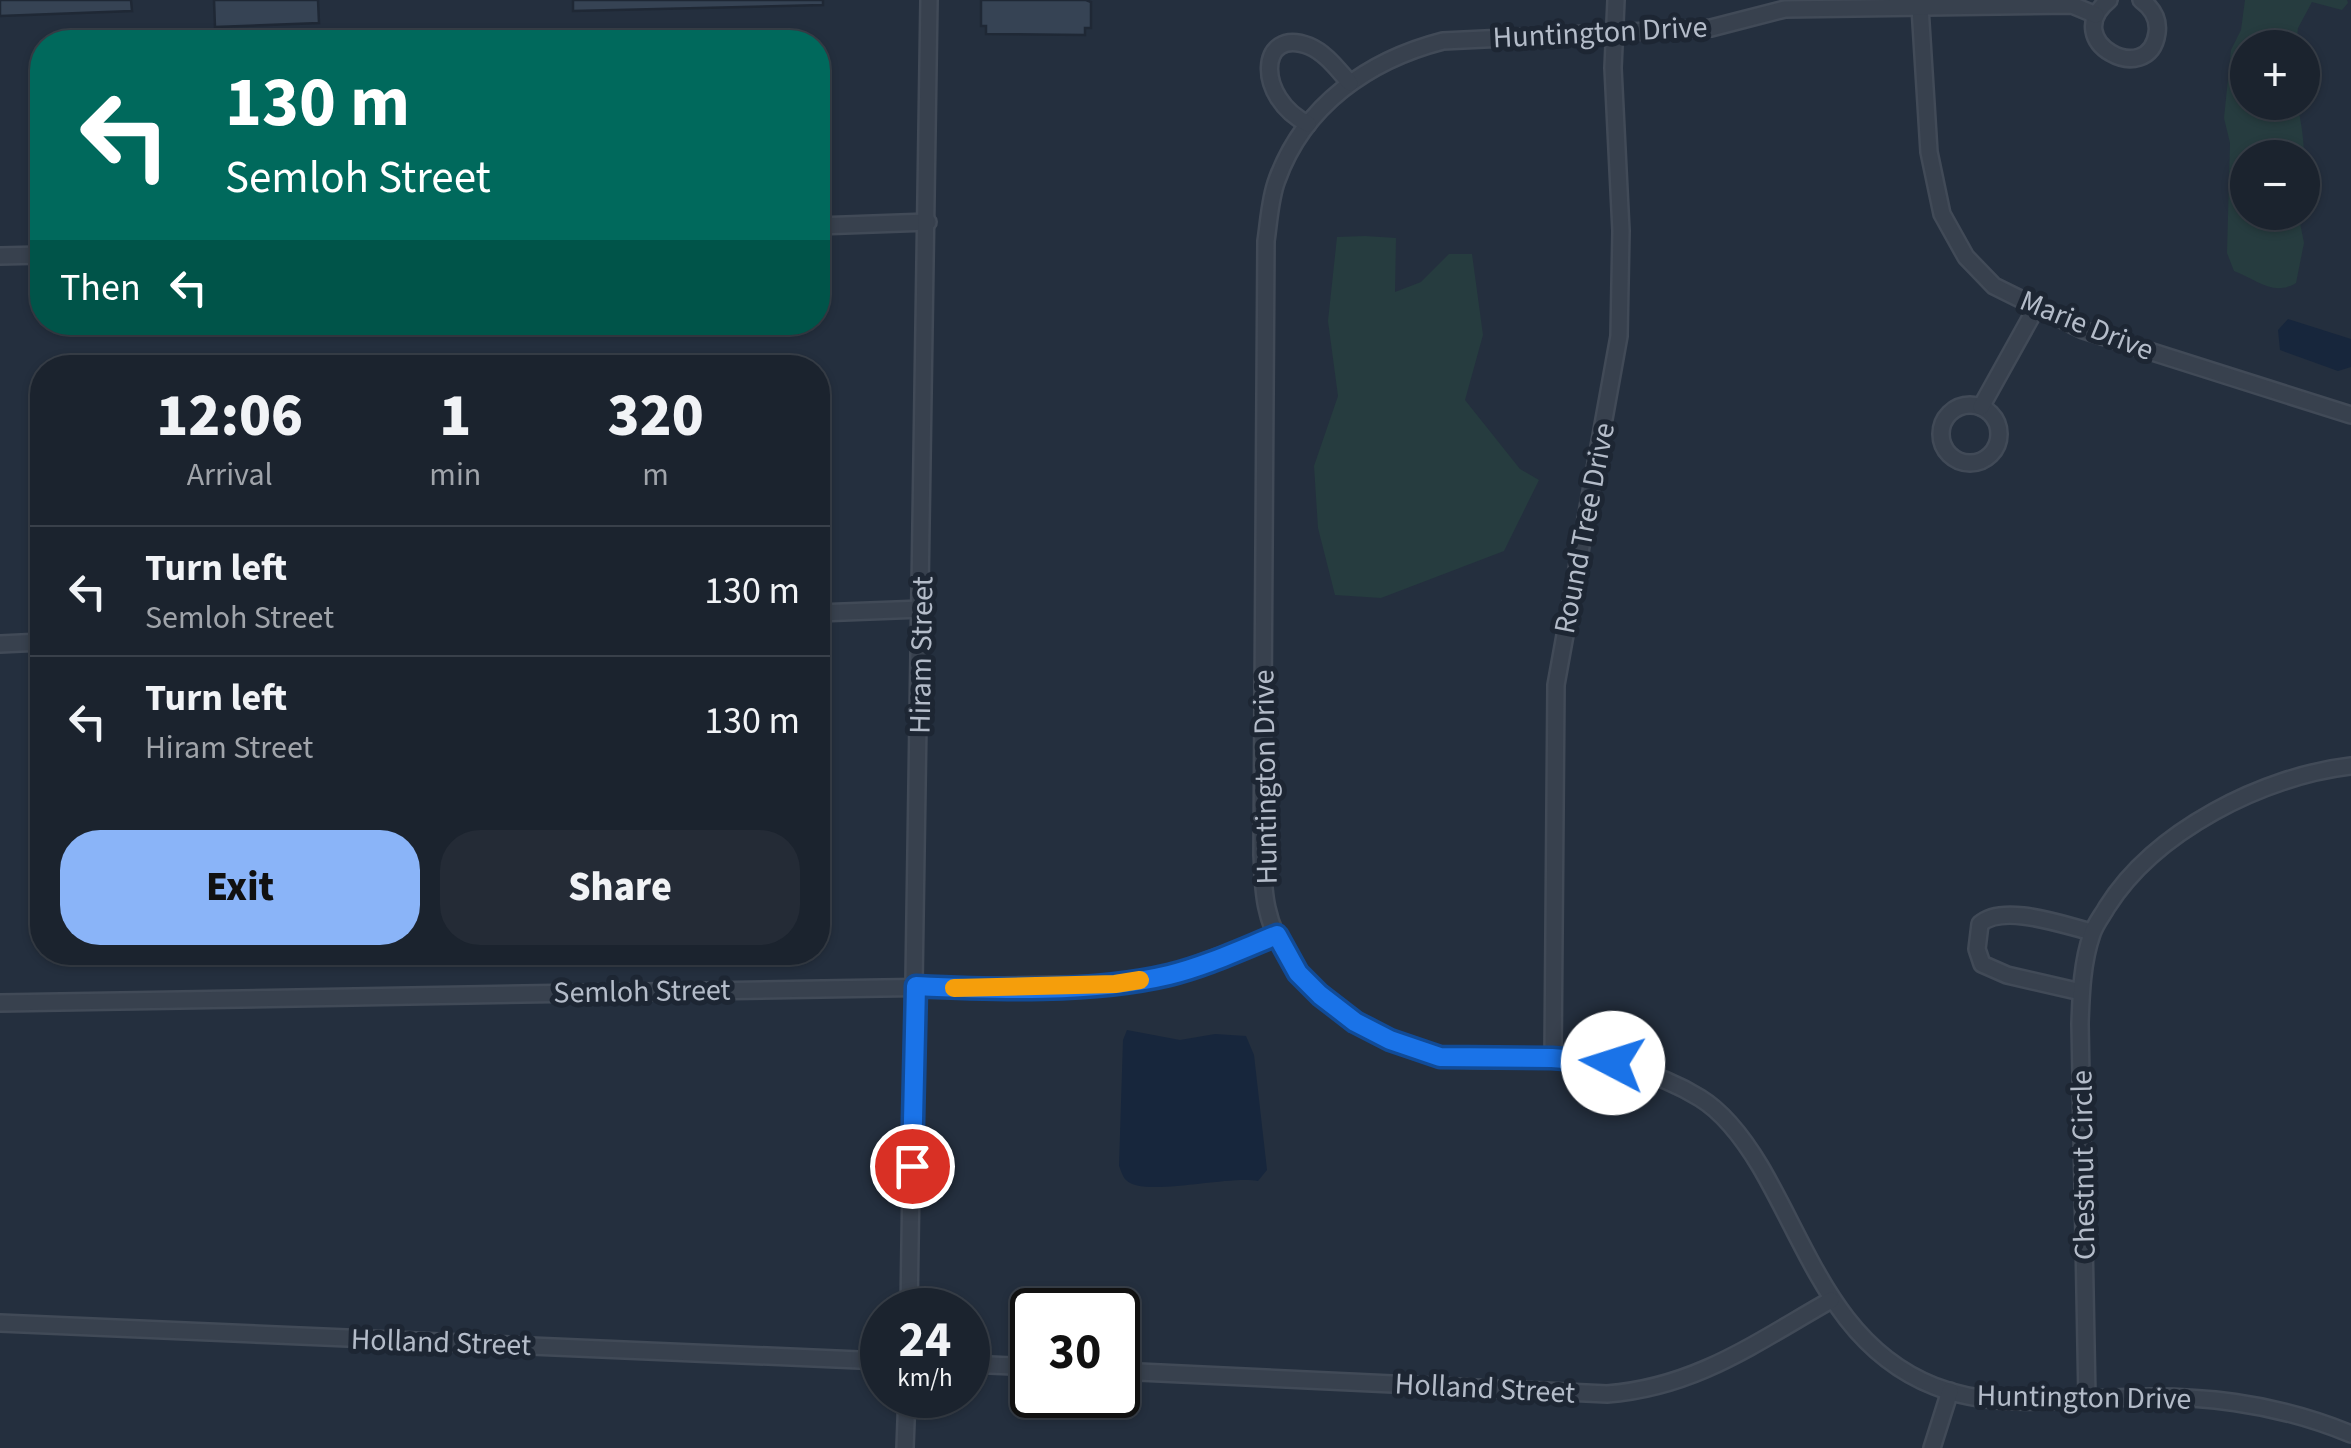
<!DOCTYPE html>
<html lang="en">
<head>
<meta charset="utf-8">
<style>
  :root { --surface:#1b232e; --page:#242b36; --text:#f1f3f6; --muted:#a0a4aa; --line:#39404a; --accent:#8ab4f8 }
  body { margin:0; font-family:"Source Sans 3",sans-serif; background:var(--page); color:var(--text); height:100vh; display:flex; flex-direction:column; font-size:38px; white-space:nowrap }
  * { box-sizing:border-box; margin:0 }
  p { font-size:32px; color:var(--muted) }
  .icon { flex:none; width:55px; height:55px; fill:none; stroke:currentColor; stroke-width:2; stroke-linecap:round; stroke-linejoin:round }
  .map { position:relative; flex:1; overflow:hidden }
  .side { position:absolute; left:30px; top:355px; width:800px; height:610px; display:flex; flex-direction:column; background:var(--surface); border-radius:40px; box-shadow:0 2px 8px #0004,0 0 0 2px var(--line) }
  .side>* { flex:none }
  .top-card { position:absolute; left:30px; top:30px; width:800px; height:305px; border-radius:40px; box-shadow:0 2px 8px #0004,0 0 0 2px var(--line); background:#00695c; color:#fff; overflow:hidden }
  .fabs { position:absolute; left:2230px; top:30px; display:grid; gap:20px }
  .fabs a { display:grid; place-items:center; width:90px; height:90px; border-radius:50%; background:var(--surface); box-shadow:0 2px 8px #0004,0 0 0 2px var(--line); font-size:50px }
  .speed { position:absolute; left:860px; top:1288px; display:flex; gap:20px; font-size:50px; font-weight:700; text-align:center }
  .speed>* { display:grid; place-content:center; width:130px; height:130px; border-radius:50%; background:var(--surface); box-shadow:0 2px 8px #0004,0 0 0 2px var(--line); line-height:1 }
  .speed small { font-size:25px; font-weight:400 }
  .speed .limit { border:5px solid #111; border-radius:15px; background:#fff; color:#111 }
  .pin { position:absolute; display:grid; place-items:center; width:85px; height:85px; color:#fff; margin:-42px; border:5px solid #fff; border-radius:50%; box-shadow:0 2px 10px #0007 }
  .me { position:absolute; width:110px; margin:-55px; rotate:275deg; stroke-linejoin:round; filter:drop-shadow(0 0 8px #0008) }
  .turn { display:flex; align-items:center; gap:35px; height:210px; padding:0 30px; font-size:45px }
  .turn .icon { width:130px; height:130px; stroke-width:2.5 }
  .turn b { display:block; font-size:70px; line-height:85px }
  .then { display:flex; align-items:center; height:95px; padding:0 30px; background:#0003; gap:20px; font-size:38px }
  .eta { display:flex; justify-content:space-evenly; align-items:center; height:170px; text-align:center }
  .eta b { font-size:60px; font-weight:800; line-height:70px }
  .action { display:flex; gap:20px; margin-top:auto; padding:20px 30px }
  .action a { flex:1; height:115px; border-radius:40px; background:var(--accent); color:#111; font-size:40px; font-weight:800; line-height:115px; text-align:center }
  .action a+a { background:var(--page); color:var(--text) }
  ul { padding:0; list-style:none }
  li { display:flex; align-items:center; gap:30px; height:130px; padding:0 30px; border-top:2px solid var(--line) }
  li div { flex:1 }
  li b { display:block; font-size:38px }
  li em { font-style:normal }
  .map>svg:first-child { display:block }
  .green { fill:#263c3f }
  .water { fill:#17263c }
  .building { fill:#364354; stroke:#1f2835; stroke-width:2.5 }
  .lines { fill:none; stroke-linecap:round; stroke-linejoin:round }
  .minor-casing { stroke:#414a57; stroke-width:20 }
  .minor { stroke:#38414e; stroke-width:15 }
  .route-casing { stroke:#114b97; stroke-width:25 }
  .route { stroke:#1a73e8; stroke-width:18 }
  .slow { stroke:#f59e0b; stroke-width:18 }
  .labels { text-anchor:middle; stroke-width:10; stroke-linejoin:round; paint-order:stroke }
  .street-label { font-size:30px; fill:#b4bcc9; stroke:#1d2633 }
</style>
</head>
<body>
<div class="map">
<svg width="2351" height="1448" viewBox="0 0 2351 1448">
  <rect width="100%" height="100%" fill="#242f3e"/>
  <!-- green -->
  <g class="green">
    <path d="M2245,0H2347L2348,3L2342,10L2312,2L2298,28L2296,47L2248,48V102L2297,103C2302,125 2306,151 2303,175L2302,158H2248V212L2298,213L2304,243L2296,283C2273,297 2256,279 2234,271L2227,253L2230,143L2224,118L2231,50L2241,30Z"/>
    <path d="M1365,236L1396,238L1395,292L1421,282L1449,254H1472L1483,335L1465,400L1520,469L1539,480L1504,551L1381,598L1335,595L1318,528L1314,466L1338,396L1328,321L1337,237Z"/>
  </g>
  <!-- water -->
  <g class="water">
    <path d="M2288,319L2351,339V367L2338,371L2280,350L2278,330Z"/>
    <path d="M1127,1030L1180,1040L1215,1034L1246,1036L1254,1055L1267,1170L1258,1181C1229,1175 1142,1198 1126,1180C1122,1176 1121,1170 1119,1166L1123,1040Z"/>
  </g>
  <!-- building -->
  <g class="building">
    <path d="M0,0H131L132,11L0,16Z"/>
    <path d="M214,0H318L319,23L215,27Z"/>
    <path d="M573,0H823V5L573,11Z"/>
    <path d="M981,0H1086L1091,2V28H1085V35L986,34V26H981Z"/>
  </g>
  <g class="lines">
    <!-- minor casing -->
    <g class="minor-casing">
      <g id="minor">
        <path d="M2109,0C2058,41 2149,89 2157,33C2159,19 2152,8 2141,0"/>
        <path d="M1920,7L1929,152L1942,214L1966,257L1994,286L2083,330L2351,415"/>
        <path d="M2096,15L2072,5L1785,9L1711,28L1443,41C1369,60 1304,105 1277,180C1270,198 1269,221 1266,241L1262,855C1263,872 1263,891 1267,908C1282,981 1371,1047 1443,1057C1478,1062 1513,1058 1549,1058C1601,1057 1656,1071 1700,1098C1726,1114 1745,1141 1760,1166C1809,1249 1836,1347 1934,1386C1991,1409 2054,1400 2114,1398C2198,1394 2273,1402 2351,1434"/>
        <path d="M1308,124C1255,98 1258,26 1309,46C1326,53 1338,70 1350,83"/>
        <path d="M818,226L928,222"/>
        <path d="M0,256L42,255"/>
        <circle cx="1970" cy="434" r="29"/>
        <path d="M1981,407L2036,308"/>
        <path d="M818,613L922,609"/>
        <path d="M0,644L42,642"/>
        <path d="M2081,992L2007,975L1982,964L1977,949L1980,924C2003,903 2063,925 2092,932"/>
        <path d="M0,1003L1115,984L1169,975L1277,935"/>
        <path d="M1553,1058L1556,685L1619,336L1621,231L1613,68L1616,0"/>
        <path d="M909,1310L929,0"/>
        <path d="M0,1323L882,1361"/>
        <path d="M968,1364L1032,1367"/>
        <path d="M1118,1371L1607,1394C1696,1387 1755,1343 1831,1300"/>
        <path d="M2087,1399L2080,1024C2081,995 2082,962 2092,934C2095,924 2102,916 2107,907C2155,831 2263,776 2351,766"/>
        <path d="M905,1448L907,1395"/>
        <path d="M1932,1448L1950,1391"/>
      </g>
    </g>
    <!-- minor -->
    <use href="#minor" class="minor"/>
  </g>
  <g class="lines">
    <!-- route casing -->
    <g class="route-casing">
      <path id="route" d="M912,1166L916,986C994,990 1093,993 1169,975C1206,966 1242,949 1277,935L1298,973L1320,995L1355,1022L1390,1040L1440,1057L1552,1058L1613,1063"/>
    </g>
    <!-- route -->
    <use href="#route" class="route"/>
    <!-- slow -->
    <path class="slow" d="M954,988L1115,984L1140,980"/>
  </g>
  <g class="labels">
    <!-- street labels -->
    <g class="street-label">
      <text transform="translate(1600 32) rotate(-3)" y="10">Huntington Drive</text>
      <text transform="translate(2087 325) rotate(22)" y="10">Marie Drive</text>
      <text transform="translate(1584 528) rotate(-79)" y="10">Round Tree Drive</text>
      <text transform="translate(921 655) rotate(-89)" y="10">Hiram Street</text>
      <text transform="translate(1265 777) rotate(-91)" y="10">Huntington Drive</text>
      <text transform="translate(642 991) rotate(-1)" y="10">Semloh Street</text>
      <text transform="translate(2083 1165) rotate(-91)" y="10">Chestnut Circle</text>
      <text transform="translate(441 1342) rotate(2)" y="10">Holland Street</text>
      <text transform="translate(1485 1388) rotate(3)" y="10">Holland Street</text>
      <text transform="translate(2084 1397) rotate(1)" y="10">Huntington Drive</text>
    </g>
  </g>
</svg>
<div class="fabs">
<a>+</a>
<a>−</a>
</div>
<div class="speed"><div>24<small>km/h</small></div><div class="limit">30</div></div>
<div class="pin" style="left:912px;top:1166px;background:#d93025"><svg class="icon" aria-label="arrive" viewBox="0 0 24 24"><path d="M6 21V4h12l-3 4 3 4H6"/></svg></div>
<svg class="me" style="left:1613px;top:1063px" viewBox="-20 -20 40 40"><circle r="19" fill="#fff"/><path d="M0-13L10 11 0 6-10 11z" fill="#1a73e8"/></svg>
<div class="top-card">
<div class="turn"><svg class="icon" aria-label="left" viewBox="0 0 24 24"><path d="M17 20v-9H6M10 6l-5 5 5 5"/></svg><div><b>130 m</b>Semloh Street</div></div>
<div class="then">Then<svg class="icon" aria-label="left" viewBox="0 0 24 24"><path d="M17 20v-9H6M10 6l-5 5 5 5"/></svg></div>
</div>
<section class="side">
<div class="eta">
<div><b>12:06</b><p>Arrival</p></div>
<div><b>1</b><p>min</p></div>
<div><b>320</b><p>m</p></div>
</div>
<ul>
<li><svg class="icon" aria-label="left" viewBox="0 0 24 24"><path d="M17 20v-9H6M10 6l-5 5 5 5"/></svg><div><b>Turn left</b><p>Semloh Street</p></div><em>130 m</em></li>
<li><svg class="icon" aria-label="left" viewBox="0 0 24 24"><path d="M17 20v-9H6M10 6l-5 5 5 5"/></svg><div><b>Turn left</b><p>Hiram Street</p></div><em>130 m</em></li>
</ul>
<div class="action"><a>Exit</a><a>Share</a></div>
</section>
</div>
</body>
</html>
